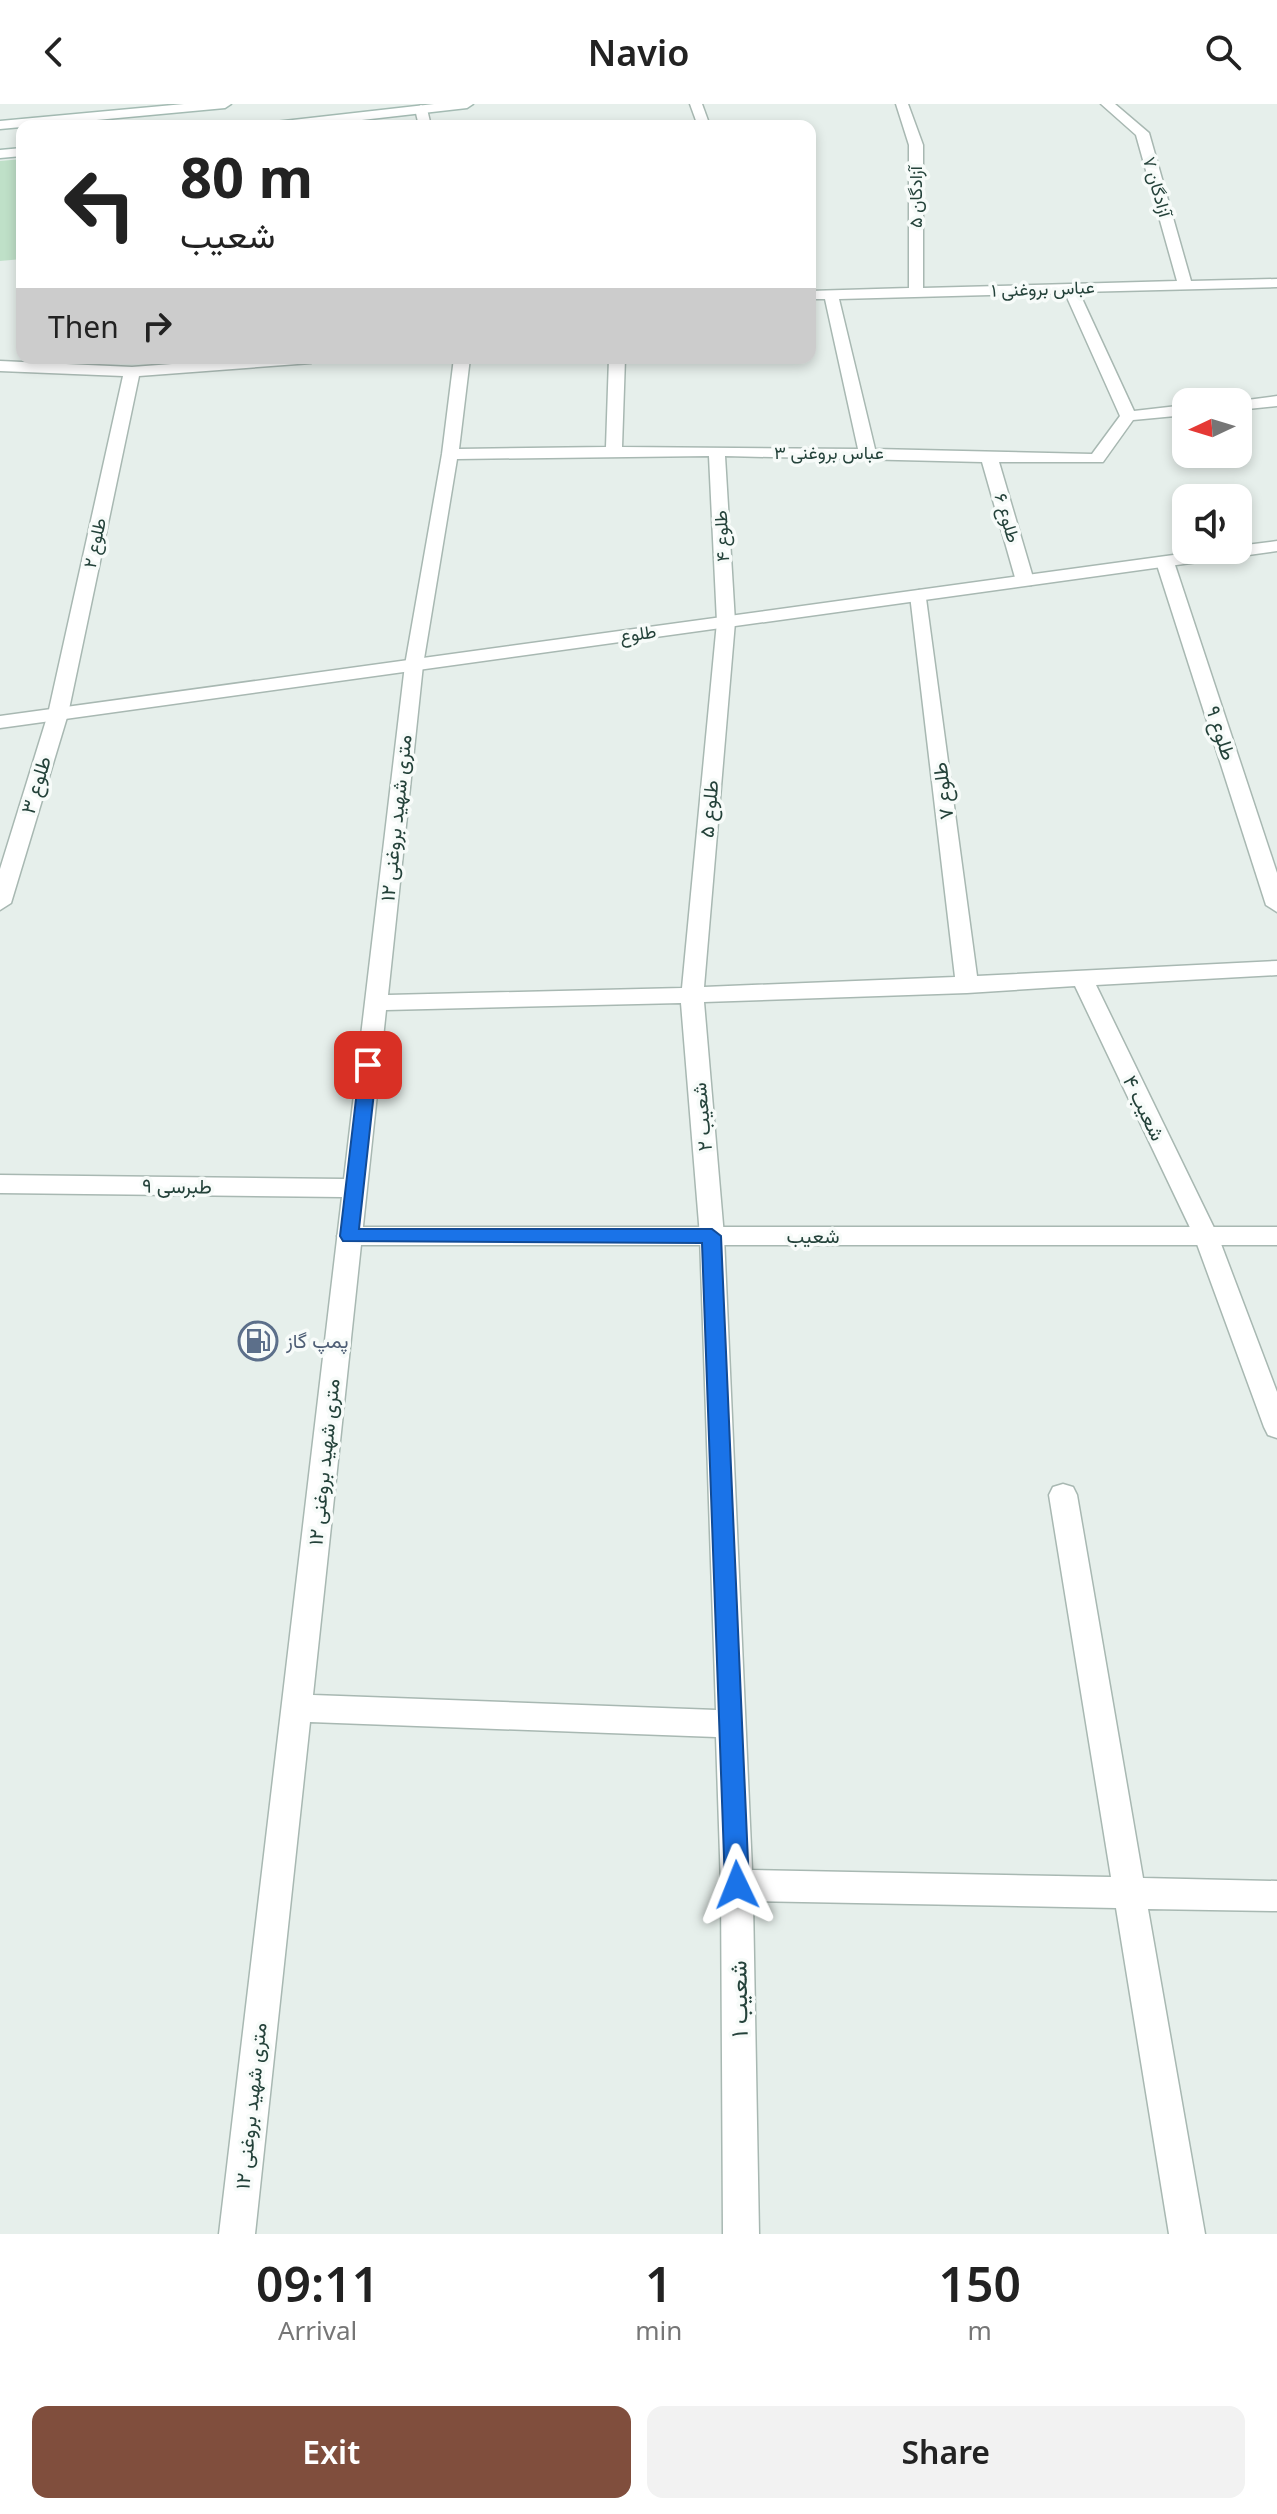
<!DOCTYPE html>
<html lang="en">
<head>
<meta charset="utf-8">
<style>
  :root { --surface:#fff; --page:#f2f2f2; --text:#222; --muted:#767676; --accent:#804e3d }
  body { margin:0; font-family:"Noto Sans",Vazirmatn,sans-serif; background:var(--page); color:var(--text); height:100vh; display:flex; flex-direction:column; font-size:30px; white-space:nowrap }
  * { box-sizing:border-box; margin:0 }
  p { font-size:26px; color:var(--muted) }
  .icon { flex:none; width:44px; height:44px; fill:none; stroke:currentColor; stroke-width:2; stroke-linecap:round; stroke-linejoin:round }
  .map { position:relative; height:2130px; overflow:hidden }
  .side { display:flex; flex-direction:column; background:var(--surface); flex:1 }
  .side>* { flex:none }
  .banner { position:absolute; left:16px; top:16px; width:800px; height:244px; border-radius:16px; box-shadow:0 4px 12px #0003; background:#fff; color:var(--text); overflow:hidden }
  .needle { width:52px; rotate:266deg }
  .controls { position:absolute; left:1172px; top:284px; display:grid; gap:16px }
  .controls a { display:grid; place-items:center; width:80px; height:80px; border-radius:16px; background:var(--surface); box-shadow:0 4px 12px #0003; font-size:40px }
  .pin { position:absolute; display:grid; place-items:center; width:68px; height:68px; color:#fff; margin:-34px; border-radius:16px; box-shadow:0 4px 12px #0006 }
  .me { position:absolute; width:88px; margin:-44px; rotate:358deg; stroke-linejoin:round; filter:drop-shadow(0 0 6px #0008) }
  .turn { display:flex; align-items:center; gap:28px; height:168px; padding:0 32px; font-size:36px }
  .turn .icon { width:104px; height:104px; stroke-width:2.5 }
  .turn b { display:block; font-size:56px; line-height:68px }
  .then { display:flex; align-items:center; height:76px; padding:0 32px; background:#0003; gap:16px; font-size:30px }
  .eta { display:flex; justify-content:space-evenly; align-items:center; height:136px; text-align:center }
  .eta b { font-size:48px; font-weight:600; line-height:56px }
  .primary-button { display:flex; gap:16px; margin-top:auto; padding:16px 32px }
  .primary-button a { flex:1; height:92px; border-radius:16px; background:var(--accent); color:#fff; font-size:32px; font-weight:600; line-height:92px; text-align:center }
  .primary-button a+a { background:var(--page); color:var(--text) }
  header { display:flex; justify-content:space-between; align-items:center; height:104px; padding:0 32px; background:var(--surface); font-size:36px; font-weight:600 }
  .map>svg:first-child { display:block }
  .green { fill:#bfe0c8 }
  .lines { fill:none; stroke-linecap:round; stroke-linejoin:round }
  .minor-casing { stroke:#a8b8b2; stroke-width:3 }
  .tertiary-casing { stroke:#a8b8b2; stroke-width:3 }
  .secondary-casing { stroke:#a4bbb3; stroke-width:3 }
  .minor { fill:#fff; fill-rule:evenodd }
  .tertiary { fill:#fff; fill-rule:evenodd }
  .secondary { fill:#fff; fill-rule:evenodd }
  .route { fill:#1a73e8; stroke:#114b97; stroke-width:2 }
  .labels { text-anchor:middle; stroke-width:7; stroke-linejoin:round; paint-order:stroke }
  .far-street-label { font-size:18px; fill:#24423a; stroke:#f7fbf9 }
  .street-label { font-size:20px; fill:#24423a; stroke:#f7fbf9 }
  .service-label { font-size:20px; fill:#4e5e75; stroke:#f7fbf9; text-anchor:start }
  .near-street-label { font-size:24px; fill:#24423a; stroke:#f7fbf9 }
</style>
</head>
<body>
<header><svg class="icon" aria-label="back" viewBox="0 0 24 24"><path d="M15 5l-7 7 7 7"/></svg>Navio<svg class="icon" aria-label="search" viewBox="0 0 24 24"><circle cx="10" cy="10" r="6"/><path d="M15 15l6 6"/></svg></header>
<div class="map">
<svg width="1277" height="2130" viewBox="0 0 1277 2130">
  <rect width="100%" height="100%" fill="#e6efeb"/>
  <!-- green -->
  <path class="green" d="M22,55V155L0,157V57Z"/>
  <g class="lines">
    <!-- minor casing -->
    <g class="minor-casing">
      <g id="minor">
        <path d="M690,0H702L710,22H698Z"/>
        <path d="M896,0H908L923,41V184L1177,177L1136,31L1101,0H1115L1149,29L1191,177L1277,175V183L1079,188L1134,307L1186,301V311L1133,316L1103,358H999L1034,477L1031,481H1019L1016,477L982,358L725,352L735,518L704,883L955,873L910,491L919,486L925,487L977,872L1277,857V871L1096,881L1218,1132L1277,1288V1334L1268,1331L1264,1323L1194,1132L1075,882L967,889L704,898L724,1132L752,1766L1111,1773L1049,1391L1053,1383L1063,1380L1073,1383L1077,1391L1143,1774L1277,1777V1807L1148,1805L1205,2130H1169L1116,1804L753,1797L759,2130H723L721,1781L716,1633L310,1618L255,2130H219L342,1093L0,1089V1071L344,1075L405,561L442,350L454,254H470L459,345L606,343L609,254H625L622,343L858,345L825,195H810V187L909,184V41ZM1065,189L1120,312L1092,350L875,345L839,195ZM709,352L717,518L682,884L388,891L423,561L457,355ZM681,899L700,1132L716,1606L313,1591L386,906Z"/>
        <path d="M421,1L427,5L431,22H419L415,5Z"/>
        <path d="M252,254H319L311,259L139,272L68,610L11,799L0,806V765L48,610L123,272L0,267V257L132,263Z"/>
        <path d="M1277,292V302L1238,306V298H1232Z"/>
        <path d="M1165,453L1174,458L1277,769V808L1266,801L1156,458Z"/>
      </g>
    </g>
    <!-- tertiary casing -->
    <g class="tertiary-casing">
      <g id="tertiary">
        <path d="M1277,437V447L0,624V612L1210,446H1238V442Z"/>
        <path d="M349,1123H1277V1141H349L340,1139L337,1132L340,1125Z"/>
      </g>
    </g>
    <!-- secondary casing -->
    <g class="secondary-casing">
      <g id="secondary">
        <path d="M184,0H231L225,4L0,25V17Z"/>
        <path d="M434,0H473L467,4L309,22H269L275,18Z"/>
        <path d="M22,44V52L0,54V46Z"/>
      </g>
    </g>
    <!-- minor -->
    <use href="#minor" class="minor"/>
    <!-- tertiary -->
    <use href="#tertiary" class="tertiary"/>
    <!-- secondary -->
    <use href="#secondary" class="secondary"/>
  </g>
  <!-- route -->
  <path class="route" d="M368,955L377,961L359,1125H712L721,1132L749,1781L746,1789L737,1792L729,1789L725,1781L702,1139L343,1137L340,1132L360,961Z"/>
  <!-- icons -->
  <defs>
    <g id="fuel-ring" transform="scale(2)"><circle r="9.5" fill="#f7fbf9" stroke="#5c6f8a" stroke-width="1.5"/><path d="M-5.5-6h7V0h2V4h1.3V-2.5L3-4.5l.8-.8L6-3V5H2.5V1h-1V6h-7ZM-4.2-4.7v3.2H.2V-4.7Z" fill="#5c6f8a"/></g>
  </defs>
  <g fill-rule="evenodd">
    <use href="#fuel-ring" x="258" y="1237"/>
  </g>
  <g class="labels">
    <!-- far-street labels -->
    <g class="far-street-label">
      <text transform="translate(1157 83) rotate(74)" y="6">آزادگان ۷</text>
      <text transform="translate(916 93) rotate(-90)" y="6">آزادگان ۵</text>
      <text transform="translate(1043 185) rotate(-2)" y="6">عباس بروغنی ۱</text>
      <text x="829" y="355">عباس بروغنی ۳</text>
      <text transform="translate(1007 414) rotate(74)" y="6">طلوع ۶</text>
      <text transform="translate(722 432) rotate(-93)" y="6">طلوع ۴</text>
      <text transform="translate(95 439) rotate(-78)" y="6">طلوع ۲</text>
      <text transform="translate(638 530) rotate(-8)" y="6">طلوع</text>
    </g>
    <!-- street labels -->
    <g class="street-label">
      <text transform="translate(1221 629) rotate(72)" y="7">طلوع ۹</text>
      <text transform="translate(36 681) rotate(-73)" y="7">طلوع ۳</text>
      <text transform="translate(943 687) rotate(-97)" y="7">طلوع ۷</text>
      <text transform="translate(709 705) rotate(-85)" y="7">طلوع ۵</text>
      <text transform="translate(396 714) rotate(-84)" y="7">۱۲ متری شهید بروغنی</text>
      <text transform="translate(1144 1004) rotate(64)" y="7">شعیب ۴</text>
      <text transform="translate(702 1013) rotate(-95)" y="7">شعیب ۲</text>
      <text transform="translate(177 1082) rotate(1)" y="7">طبرسی ۹</text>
      <text x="813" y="1139">شعیب</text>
      <text transform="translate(324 1358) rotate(-84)" y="7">۱۲ متری شهید بروغنی</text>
      <text transform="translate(251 2002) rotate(-84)" y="7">۱۲ متری شهید بروغنی</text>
    </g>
    <!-- service labels -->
    <g class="service-label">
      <text x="286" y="1244">پمپ گاز</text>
    </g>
    <!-- near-street labels -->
    <g class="near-street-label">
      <text transform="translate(739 1895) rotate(-91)" y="8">شعیب ۱</text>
    </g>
  </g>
</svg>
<div class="controls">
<a><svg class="needle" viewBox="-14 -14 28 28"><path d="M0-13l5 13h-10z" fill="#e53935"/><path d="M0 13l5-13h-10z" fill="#767676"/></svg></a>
<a><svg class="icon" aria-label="sound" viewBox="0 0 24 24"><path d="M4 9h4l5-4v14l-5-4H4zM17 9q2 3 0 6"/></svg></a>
</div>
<div class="pin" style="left:368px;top:961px;background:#d93025"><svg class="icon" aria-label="arrive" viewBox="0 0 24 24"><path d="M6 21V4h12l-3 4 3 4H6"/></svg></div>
<svg class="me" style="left:737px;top:1781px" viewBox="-20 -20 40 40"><path d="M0-17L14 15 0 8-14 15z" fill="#1a73e8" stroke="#fff" stroke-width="4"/></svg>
<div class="banner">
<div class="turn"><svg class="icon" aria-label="left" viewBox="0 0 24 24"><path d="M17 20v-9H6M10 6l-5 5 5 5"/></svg><div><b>80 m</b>شعیب</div></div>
<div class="then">Then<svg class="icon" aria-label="right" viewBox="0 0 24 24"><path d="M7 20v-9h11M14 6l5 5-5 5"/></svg></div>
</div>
</div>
<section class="side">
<div class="eta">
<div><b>09:11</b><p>Arrival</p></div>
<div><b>1</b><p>min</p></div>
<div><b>150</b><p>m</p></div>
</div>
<div class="primary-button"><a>Exit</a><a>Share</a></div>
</section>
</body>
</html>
